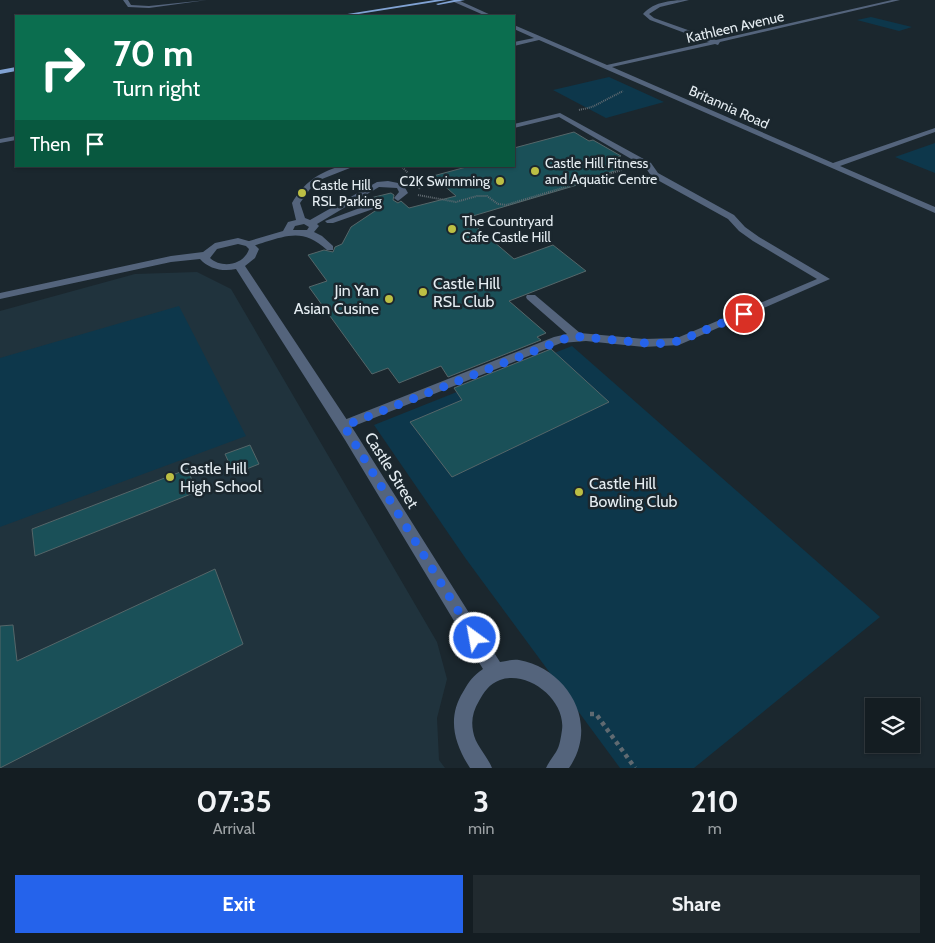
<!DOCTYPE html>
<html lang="en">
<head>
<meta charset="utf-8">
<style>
  :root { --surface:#141d22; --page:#212a2f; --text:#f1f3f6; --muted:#9da2a5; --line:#333b40; --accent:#2563eb }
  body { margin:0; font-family:Cabin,sans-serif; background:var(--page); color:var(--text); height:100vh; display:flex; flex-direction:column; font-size:19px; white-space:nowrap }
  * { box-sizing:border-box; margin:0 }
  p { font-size:16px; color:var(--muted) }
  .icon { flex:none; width:28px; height:28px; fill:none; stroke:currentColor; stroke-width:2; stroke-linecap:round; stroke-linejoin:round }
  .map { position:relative; height:768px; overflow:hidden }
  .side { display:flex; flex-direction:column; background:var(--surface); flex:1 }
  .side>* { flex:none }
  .guide { position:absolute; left:15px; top:15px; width:500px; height:152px; border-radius:0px; box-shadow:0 1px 4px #0004,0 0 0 1px var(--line); background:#0b6e4f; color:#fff; overflow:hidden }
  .buttons { position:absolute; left:865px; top:698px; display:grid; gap:10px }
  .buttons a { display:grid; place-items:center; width:55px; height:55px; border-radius:0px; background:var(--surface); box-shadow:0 1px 4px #0004,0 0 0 1px var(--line); font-size:25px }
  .pin { position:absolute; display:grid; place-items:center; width:42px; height:42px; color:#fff; margin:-21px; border:2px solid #fff; border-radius:50%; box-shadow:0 1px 5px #0007 }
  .me { position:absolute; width:55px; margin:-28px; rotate:328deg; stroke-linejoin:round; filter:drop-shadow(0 0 4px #0008) }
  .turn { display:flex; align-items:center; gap:18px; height:105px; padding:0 15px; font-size:22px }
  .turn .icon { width:65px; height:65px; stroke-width:2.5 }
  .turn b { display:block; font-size:35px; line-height:42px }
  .then { display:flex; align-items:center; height:48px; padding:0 15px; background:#0003; gap:10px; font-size:19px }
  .eta { display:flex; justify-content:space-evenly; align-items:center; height:85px; text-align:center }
  .eta b { font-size:30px; font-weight:700; line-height:35px }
  .action { display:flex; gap:10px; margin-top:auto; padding:10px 15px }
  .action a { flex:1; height:58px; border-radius:0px; background:var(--accent); color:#fff; font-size:20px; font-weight:700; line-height:58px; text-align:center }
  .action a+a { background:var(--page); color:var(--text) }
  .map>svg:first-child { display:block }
  .built { fill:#20333d }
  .green { fill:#0d374b }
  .building { fill:#1a5058; stroke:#556669 }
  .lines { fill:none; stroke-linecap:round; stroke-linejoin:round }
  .path-far1 { stroke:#606a71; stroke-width:2; stroke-dasharray:1 1; stroke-linecap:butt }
  .path { stroke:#606a71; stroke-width:4.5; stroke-dasharray:4 4; stroke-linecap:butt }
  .lane { fill:#54647c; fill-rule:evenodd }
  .street { fill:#54647c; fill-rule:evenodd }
  .primary { fill:#81a3d4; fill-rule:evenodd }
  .route { stroke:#2563eb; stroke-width:9; stroke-dasharray:0 16.2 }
  .poi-dot { fill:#bcbf44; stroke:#1b272e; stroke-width:2 }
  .labels { text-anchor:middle; stroke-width:5; stroke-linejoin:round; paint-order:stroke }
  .far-street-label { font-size:14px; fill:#e5edf2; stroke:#1b272e }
  .far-poi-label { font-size:14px; fill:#e5edf2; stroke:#1b272e; text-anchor:start }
  .poi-label { font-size:16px; fill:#e5edf2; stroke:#1b272e; text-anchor:start }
  .street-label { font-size:16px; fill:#e5edf2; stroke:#1b272e }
</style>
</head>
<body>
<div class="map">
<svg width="935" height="768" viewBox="0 0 935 768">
  <rect width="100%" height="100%" fill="#1b272e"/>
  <!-- built -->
  <path class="built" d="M197,272L231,289L437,642L447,679L437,718L439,760L445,768H0V311L135,274Z"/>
  <!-- green -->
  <g class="green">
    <path d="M871,17L912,27L899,31L857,20Z"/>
    <path d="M609,77L664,102L606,118L553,90Z"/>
    <path d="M935,143V173L895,157Z"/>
    <path d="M179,306L246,436L0,527V358Z"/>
    <path d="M572,346L880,617L694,768H620L466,559L374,425Z"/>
  </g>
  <!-- building -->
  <g class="building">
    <path d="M574,132L589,141L593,140L621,156L617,157L632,166L601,175L604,177L466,218L514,259L553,245L586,271L509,301L546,333L537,337L541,340L448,377L441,366L399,383L388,368L372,374L309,287L327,281L308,255L324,250L333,252L335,247L342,244L351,227L378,209V203L369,202L366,199L391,193L394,195L393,200L398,203L401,201L409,208L456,196L433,176L470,166H514V148Z"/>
    <path d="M551,349L609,402L452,477L410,422L462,400L454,388Z"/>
    <path d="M250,445L259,464L234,474L225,454Z"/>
    <path d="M188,469L196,492L35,556L32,529Z"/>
    <path d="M215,569L243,644L0,768V626L13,625L17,661Z"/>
  </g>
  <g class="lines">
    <!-- path-far1 -->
    <g class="path-far1">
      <path d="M579,110L592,107L623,91"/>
      <path d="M401,166L408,173"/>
      <path d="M415,178L420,184L419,190"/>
      <path d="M418,195L456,202L477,196H487L498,204L506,205L622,170"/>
    </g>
    <!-- path -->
    <path class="path" d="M590,714H596L635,768"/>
    <!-- lane -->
    <g class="lane">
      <path d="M560,113L651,163L658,173L734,215L745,227L759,237L830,279L679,345L644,347L586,341L561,343L349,428H339L337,425L339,422L554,337L567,334L527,299L526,297L527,295H535L580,333L644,339L677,338L817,279L753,241L739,231L728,219L652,177L645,167L559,117L514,128V124Z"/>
      <path d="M341,166H355L322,179L310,189L300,203L305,218L310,220L377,182L388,181L403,184L408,193L398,201L394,198L399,192L397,188L379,187L317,224L319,226L314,232L322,236L333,246V250H327C305,230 291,234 265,242C259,244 252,247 246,246V242L283,231L288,222L296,220L292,203C304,183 317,173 341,166ZM304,224L309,227L307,230H293L295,226Z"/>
      <path d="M373,203L376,204V208L333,223H327L325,221Z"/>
    </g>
    <!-- street -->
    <g class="street">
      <path d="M123,0H128L131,5L149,6L207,0L149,8L128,7Z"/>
      <path d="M454,0H458L493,16H486L454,2Z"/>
      <path d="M689,0L660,7L649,14L654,18L716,40L892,0H900L720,42L718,45L715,44L612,67L833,163L935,128V132L840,166L935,207V213L539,40L514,46V42L534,38L514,29V25L607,65L709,42L650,20L643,14C654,1 674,0 689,0Z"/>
      <path d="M16,136V140L0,143V139Z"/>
      <path d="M238,238L252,242L259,249L255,258L245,266L355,432L500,662C506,661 513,659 519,660C568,669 600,724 569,768H546C549,762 552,758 556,752C560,746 561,736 562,730C566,700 528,670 500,680C489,684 484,692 479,701C473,711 471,720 473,731C475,745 487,755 492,768H470C454,743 447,718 463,692C469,681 473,676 483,669L345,440L236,269C223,272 209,269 200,259L171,262L0,299V293L171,256L203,252L215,243ZM238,244L246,246L249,249C244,265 222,269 210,258L217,249Z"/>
    </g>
    <!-- primary -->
    <g class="primary">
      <path d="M435,0H447L346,16H335Z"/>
      <path d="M454,0H465L438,5L436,4Z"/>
      <path d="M16,67V71L0,74V70Z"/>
    </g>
  </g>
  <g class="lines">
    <!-- route -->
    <path class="route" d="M475,638L344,426L572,336L656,344L679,341L744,314"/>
  </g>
  <!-- markers -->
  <g class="poi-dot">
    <circle cx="535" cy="171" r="5"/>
    <circle cx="500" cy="181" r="5"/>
    <circle cx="302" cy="193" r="5"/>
    <circle cx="452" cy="229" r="5"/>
    <circle cx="423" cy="292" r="5"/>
    <circle cx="389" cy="299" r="5"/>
    <circle cx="170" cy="477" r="5"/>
    <circle cx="579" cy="492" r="5"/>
  </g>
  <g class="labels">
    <!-- far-street labels -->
    <g class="far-street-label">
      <text transform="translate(735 27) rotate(-13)" y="5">Kathleen Avenue</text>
      <text transform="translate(729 107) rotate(24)" y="5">Britannia Road</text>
    </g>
    <!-- far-poi labels -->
    <g class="far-poi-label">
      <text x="545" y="168">Castle Hill Fitness<tspan x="545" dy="16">and Aquatic Centre</tspan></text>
      <text x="490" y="186" text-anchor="end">C2K Swimming</text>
      <text x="312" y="190">Castle Hill<tspan x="312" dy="16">RSL Parking</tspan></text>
      <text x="462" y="226">The Countryard<tspan x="462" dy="16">Cafe Castle Hill</tspan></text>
    </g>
    <!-- poi labels -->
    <g class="poi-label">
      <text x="433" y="289">Castle Hill<tspan x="433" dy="18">RSL Club</tspan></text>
      <text x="379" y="296" text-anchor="end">Jin Yan<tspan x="379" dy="18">Asian Cusine</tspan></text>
      <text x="180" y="474">Castle Hill<tspan x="180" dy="18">High School</tspan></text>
      <text x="589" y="489">Castle Hill<tspan x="589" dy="18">Bowling Club</tspan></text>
    </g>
    <!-- street labels -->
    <g class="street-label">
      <text transform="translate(392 470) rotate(58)" y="6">Castle Street</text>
    </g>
  </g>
</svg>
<div class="buttons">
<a><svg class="icon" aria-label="layers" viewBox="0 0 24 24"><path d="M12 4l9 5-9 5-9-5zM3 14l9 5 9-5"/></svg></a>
</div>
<div class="pin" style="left:744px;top:314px;background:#d93025"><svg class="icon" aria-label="arrive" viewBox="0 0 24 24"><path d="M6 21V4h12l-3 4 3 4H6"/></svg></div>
<svg class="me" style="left:475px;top:638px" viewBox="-20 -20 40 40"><circle r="17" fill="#2563eb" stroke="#fff" stroke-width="3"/><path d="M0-11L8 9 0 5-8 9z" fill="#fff"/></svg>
<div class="guide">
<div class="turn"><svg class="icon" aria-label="right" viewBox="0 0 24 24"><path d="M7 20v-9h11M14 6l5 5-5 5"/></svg><div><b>70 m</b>Turn right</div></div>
<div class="then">Then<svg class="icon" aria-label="arrive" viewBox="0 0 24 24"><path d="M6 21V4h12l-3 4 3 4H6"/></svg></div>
</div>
</div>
<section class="side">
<div class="eta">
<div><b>07:35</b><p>Arrival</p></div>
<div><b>3</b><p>min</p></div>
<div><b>210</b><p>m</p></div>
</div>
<div class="action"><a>Exit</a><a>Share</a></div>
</section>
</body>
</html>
